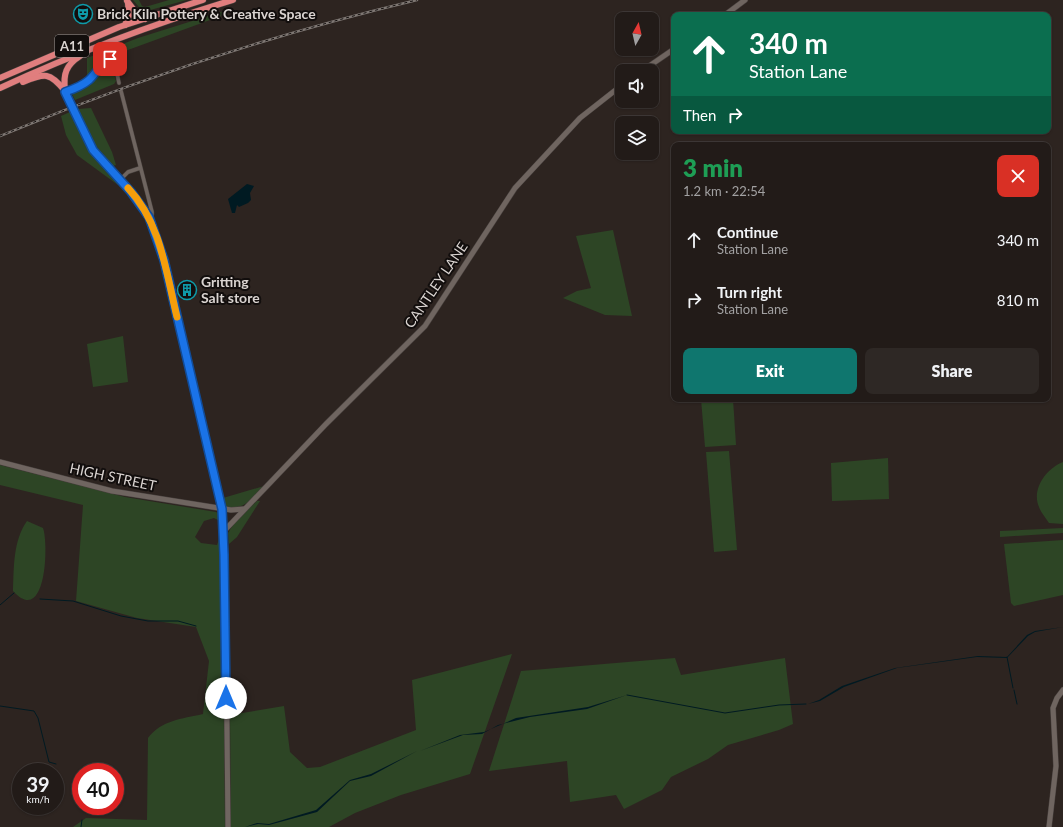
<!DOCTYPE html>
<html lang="en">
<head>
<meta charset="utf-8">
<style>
  :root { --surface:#221b18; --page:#2e2825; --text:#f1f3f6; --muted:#a2a1a2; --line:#3f3937; --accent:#0f766e }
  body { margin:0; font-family:Lato,sans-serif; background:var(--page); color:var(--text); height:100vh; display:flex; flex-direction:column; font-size:15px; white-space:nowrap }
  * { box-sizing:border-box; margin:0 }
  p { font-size:13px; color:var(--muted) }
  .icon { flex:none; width:22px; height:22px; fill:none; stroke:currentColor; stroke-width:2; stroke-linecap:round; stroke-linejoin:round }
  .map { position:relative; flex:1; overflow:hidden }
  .drawer { position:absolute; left:671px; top:142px; width:380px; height:260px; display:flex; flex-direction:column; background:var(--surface); border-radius:8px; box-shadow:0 1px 3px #0004,0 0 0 1px var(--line) }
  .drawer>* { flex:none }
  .hud { position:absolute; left:671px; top:12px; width:380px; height:122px; border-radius:8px; box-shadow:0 1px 3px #0004,0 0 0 1px var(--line); background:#0b6e4f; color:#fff; overflow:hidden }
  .needle { width:26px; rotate:8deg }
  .buttons { position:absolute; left:615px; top:12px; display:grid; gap:8px }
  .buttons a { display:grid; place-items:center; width:44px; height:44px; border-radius:8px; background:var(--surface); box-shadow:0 1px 3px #0004,0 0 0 1px var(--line); font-size:20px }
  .speed { position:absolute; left:12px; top:763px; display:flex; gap:8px; font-size:20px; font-weight:700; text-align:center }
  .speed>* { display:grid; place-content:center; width:52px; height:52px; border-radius:50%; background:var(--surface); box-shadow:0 1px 3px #0004,0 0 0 1px var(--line); line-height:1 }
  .speed small { font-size:10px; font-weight:400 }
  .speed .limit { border:6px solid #d22; background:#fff; color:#111 }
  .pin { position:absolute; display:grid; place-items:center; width:34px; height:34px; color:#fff; margin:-17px; border-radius:8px; box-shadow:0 2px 6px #0006 }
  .me { position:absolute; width:44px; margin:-22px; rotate:0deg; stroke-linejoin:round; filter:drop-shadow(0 0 3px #0008) }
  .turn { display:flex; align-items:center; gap:14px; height:84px; padding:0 12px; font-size:18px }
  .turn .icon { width:52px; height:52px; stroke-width:2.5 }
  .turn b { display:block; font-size:28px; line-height:34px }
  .then { display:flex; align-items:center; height:38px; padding:0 12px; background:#0003; gap:8px; font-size:15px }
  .round { display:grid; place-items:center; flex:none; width:42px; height:42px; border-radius:8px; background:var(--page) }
  .summary { display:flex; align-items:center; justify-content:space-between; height:68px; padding:0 12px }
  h1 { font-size:24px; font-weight:800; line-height:30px; color:#1e9e55 }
  .cta { display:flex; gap:8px; margin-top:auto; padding:8px 12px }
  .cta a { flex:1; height:46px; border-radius:8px; background:var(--accent); color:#fff; font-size:16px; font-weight:800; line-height:46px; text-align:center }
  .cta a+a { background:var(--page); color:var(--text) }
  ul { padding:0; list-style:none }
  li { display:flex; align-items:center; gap:12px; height:60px; padding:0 12px }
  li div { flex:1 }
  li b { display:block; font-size:15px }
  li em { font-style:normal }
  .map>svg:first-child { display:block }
  .green { fill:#2d4525 }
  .water { fill:#001a22 }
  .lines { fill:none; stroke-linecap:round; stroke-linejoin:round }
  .stream { stroke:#001a22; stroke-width:1 }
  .street-casing { stroke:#48413e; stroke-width:4.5 }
  .secondary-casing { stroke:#48413e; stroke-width:6 }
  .highway-casing { stroke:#48413e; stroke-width:7 }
  .street { stroke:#6f6560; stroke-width:3.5 }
  .secondary { stroke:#6f6560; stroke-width:5 }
  .highway { stroke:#e07e7e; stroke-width:6 }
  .rail-casing { stroke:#7e7773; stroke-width:2.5 }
  .rail { stroke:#120e0d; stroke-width:1; stroke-dasharray:3; stroke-linecap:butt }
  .secondary-bridge-casing { stroke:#48413e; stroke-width:6; stroke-linecap:butt }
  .secondary-bridge { stroke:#6f6560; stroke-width:5 }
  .route-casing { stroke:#114b97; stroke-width:10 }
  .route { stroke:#1a73e8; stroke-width:7 }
  .slow { stroke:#f59e0b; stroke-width:7 }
  .labels { text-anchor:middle; stroke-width:4; stroke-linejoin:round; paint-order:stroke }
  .shield { fill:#120e0d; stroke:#9e9996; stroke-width:1 }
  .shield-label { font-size:13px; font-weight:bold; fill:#dad4d1 }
  .poi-label { font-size:14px; font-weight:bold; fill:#dad4d1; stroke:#120e0d; text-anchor:start }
  .street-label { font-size:14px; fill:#dad4d1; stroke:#120e0d }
</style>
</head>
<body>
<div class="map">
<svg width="1063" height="827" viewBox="0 0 1063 827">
  <rect width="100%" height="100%" fill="#2d2420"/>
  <!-- green -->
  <g class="green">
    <path d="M133,0H139L142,6L145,7L169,0H187L143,12Z"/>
    <path d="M224,11L221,16L106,58L89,77L87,76V58L138,38Z"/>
    <path d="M108,63H111L116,81L114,84L75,100L72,94L89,83Z"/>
    <path d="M91,108L112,152L116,165L113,166L96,146L78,109Z"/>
    <path d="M70,112L90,150L118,181V185L77,155L66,135L61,116Z"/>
    <path d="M613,230L632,316L605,315L563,298L577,291L591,288L576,236Z"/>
    <path d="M123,336L128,382L93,387L87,344Z"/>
    <path d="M701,399H733L736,445L705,447Z"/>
    <path d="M729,451L737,550L714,552L706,452Z"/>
    <path d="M888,458L889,499L832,501L831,463Z"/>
    <path d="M1063,462V524L1049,523C1046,518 1041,513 1039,507C1031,489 1047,468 1063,462Z"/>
    <path d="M0,465L125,497L216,512L220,514V521L214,518L204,521L195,537L201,543L217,545L219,539H222L225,827H73L86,818L147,820L148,738C162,720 181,719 203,714L209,661L196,627L137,618L76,601L83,505L0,485Z"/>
    <path d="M264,486C253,498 244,511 226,507L223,498Z"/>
    <path d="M257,501H260L237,537L229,544L228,533L236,520Z"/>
    <path d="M27,521L43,528C49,545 46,627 13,591C14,567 13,541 27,521Z"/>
    <path d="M1063,528V533L1000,537V531Z"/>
    <path d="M1063,540V595L1014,606L1011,603L1004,544Z"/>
    <path d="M512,654L470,774L401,795L355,813L329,827H231L230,715L284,706L290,752L307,768L320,767L416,730L412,680Z"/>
    <path d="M675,658L681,675L785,658L793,724L779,730L728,745L708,759L671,777L662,790L624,809L616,795L570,802L567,761L489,771L521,671Z"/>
  </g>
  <!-- water -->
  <g class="water">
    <path d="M247,184L254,186L250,193L251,200L248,203L239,207L237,205L235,213H232L228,199Z"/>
    <path d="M1063,627L1035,632L1028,636L1007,658L977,657L897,668L844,687L820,701L808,704L819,700L842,686L895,668L978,656L1007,657L1027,635L1035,631Z"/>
    <path d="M627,695L587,709L530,717L498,725L482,734L463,735L420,751L460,735L484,732L516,718L588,707Z"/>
    <path d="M417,751L371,776L350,781L317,812L269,825L258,824L245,827L257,823L269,824L316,810L350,780L371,774Z"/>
  </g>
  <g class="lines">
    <!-- stream -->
    <g class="stream">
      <path d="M40,599L73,601L121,616L148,621H178L196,626"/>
      <path d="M0,605L14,593"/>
      <path d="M1007,657L1013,688"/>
      <path d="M1014,690L1017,704"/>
      <path d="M627,695L725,713L779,705L806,704"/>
      <path d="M0,706L34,711L38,718L49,762L56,764"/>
      <path d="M81,827L82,820"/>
    </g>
    <!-- street casing -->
    <g class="street-casing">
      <g id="street">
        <path d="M65,91C74,89 82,86 89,80C96,74 101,62 110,59L114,60L119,83"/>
        <path d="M121,91L152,212V215L149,217"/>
        <path d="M120,180L128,172L140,168"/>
      </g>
    </g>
    <!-- secondary casing -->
    <g class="secondary-casing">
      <g id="secondary">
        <path d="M725,15L745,0"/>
        <path d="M642,71L674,49"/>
        <path d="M76,116L93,150L131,191L153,226L168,279L222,509L226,634L228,827"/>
        <path d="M0,462L112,491L231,510L244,509"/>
        <path d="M224,531L326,424L425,326L515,188L580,118L622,85"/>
        <path d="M1049,827L1056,766L1053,708L1057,698L1063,690"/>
      </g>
    </g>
    <!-- highway casing -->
    <g class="highway-casing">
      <g id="highway">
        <path d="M127,1L137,14L145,19"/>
        <path d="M125,25L129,16L128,3"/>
        <path d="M0,78L119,27L203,0"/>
        <path d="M23,82C45,73 50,72 65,91"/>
        <path d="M0,88C76,53 153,24 233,0"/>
        <path d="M65,90C63,74 66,65 80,56"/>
      </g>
    </g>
    <!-- street -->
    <use href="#street" class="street"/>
    <!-- secondary -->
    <use href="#secondary" class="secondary"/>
    <!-- highway -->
    <use href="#highway" class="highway"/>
    <!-- rail casing -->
    <g class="rail-casing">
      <path id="rail" d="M0,136C135,80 274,34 417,0"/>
    </g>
    <!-- rail -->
    <use href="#rail" class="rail"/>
    <!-- secondary-bridge casing -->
    <g class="secondary-bridge-casing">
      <path id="secondary-bridge" d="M68,97L76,116"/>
    </g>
    <!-- secondary-bridge -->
    <use href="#secondary-bridge" class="secondary-bridge"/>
  </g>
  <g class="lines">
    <!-- route casing -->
    <g class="route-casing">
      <path id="route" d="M110,59C101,62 96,74 89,80C82,86 74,89 65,92L93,150L131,192L149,217L164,260L222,509L224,555L226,698"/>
    </g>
    <!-- route -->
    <use href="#route" class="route"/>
    <!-- slow -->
    <path class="slow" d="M128,188C161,223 166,272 177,317"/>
  </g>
  <!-- icons -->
  <defs>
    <g id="theatre-ring" transform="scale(1)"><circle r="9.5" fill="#120e0d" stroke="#0f9aa8" stroke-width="1.5"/><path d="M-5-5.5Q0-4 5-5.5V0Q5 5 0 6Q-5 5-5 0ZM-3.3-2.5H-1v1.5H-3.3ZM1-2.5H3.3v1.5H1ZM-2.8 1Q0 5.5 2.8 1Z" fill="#0f9aa8"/></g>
    <g id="building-ring" transform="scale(1)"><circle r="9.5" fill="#120e0d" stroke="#0f9aa8" stroke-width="1.5"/><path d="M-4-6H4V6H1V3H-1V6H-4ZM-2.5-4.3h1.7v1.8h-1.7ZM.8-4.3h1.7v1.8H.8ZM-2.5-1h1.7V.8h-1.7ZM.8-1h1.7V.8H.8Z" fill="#0f9aa8"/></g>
  </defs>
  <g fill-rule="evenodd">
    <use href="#theatre-ring" x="83" y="14"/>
    <use href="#building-ring" x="187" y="290"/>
  </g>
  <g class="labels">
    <!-- shield labels -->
    <rect class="shield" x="55" y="35" width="34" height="22" rx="3"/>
    <g class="shield-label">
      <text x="72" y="51">A11</text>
    </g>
    <!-- poi labels -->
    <g class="poi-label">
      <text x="97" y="19">Brick Kiln Pottery &amp; Creative Space</text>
      <text x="201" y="287">Gritting<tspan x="201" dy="16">Salt store</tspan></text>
    </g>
    <!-- street labels -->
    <g class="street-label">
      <text transform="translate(436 285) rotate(-56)" y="5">CANTLEY LANE</text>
      <text transform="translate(113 477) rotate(12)" y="5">HIGH STREET</text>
    </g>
  </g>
</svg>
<div class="buttons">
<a><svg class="needle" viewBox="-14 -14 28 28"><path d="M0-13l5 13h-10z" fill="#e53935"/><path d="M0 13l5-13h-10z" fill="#a2a1a2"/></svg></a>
<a><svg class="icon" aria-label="sound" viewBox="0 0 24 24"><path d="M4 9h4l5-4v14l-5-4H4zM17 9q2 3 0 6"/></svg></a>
<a><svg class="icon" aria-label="layers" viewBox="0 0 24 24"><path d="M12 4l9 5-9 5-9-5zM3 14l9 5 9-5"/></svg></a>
</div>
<div class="speed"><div>39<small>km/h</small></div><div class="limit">40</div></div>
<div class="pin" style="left:110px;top:59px;background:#d93025"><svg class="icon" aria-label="arrive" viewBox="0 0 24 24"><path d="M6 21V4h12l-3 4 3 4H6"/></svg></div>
<svg class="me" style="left:226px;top:698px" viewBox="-20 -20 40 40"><circle r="19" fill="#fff"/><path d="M0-13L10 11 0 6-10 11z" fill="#1a73e8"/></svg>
<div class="hud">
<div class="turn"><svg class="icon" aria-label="ahead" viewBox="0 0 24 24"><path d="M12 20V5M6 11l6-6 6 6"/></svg><div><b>340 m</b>Station Lane</div></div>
<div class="then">Then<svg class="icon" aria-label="right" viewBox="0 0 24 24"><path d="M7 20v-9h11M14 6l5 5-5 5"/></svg></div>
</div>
<section class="drawer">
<div class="summary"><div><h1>3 min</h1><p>1.2 km · 22:54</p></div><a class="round" style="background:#d93025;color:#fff"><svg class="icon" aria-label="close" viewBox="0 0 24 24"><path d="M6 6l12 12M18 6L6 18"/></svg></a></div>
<ul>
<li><svg class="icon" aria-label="ahead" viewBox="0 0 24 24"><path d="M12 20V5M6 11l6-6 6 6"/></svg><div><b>Continue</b><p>Station Lane</p></div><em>340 m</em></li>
<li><svg class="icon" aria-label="right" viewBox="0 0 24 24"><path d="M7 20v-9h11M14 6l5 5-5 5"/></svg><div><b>Turn right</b><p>Station Lane</p></div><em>810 m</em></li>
</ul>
<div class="cta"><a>Exit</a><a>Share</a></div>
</section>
</div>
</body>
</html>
